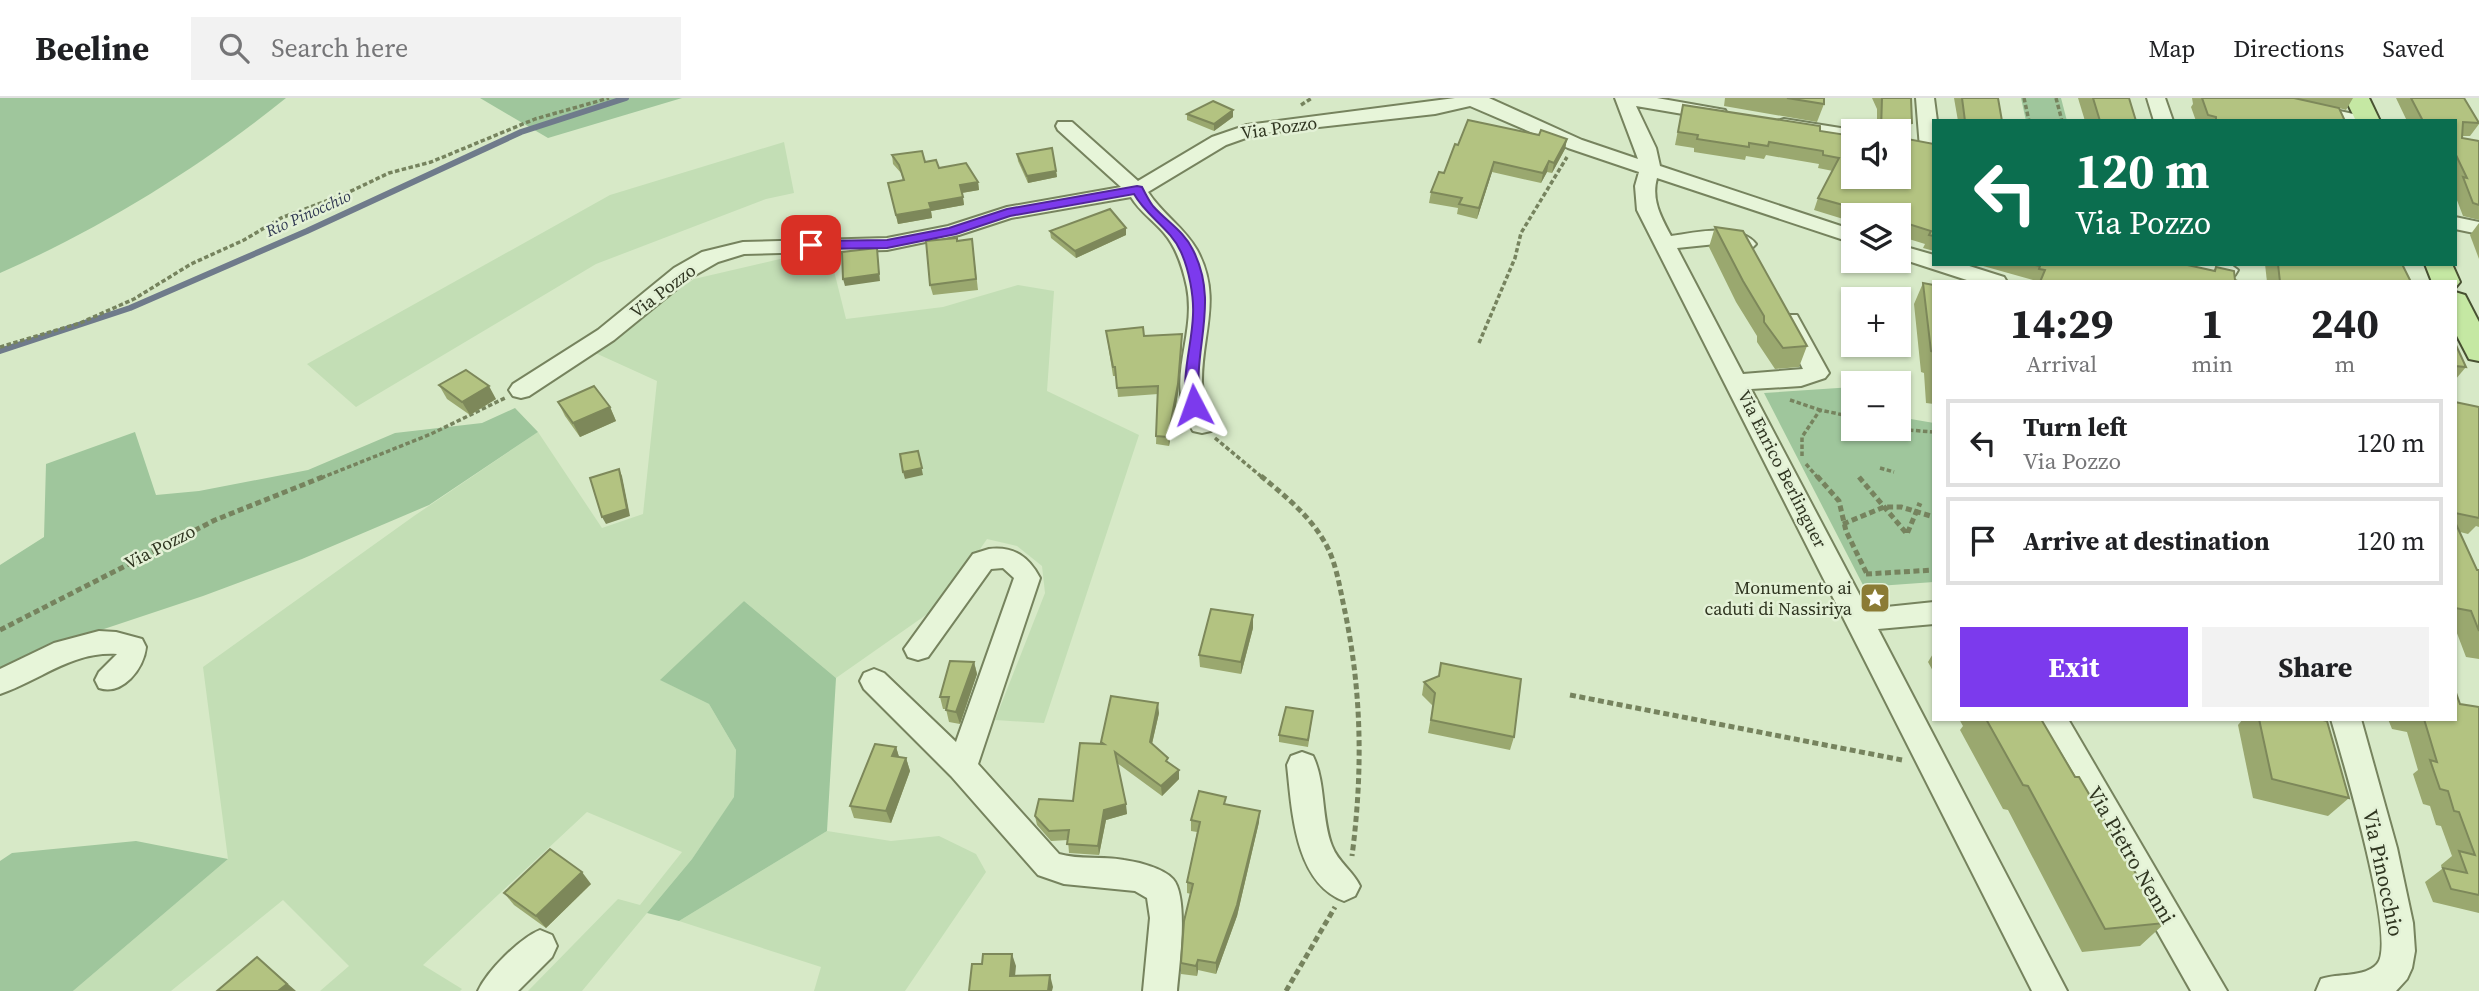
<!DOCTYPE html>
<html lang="en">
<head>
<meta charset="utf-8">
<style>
  :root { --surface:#fff; --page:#f2f2f2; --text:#202124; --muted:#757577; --line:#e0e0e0; --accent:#7c3aed }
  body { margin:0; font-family:"Source Serif 4",serif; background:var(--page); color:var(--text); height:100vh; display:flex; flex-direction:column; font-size:26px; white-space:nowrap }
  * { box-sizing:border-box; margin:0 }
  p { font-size:23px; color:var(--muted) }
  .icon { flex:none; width:38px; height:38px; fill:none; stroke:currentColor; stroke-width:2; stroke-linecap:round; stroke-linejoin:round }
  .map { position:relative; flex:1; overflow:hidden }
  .side { position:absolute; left:1932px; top:182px; width:525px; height:441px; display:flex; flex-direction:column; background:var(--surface); border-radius:0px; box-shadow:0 2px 5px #0004 }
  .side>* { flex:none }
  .top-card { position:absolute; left:1932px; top:21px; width:525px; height:147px; border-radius:0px; box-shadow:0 2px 5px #0004; background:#0b6e4f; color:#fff; overflow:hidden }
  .buttons { position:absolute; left:1841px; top:21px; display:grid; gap:14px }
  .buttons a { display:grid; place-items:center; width:70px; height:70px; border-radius:0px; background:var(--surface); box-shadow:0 2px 5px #0004; font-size:35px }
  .pin { position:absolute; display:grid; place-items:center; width:60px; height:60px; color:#fff; margin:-30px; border-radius:14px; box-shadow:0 4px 10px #0006 }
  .me { position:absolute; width:77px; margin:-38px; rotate:356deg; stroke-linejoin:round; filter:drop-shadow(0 0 5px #0008) }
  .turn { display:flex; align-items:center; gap:24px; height:147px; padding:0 28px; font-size:32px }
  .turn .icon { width:91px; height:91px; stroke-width:2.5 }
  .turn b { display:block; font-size:49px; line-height:60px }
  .eta { display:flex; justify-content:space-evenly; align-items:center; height:119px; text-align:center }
  .eta b { font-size:42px; font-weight:700; line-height:49px }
  .action { display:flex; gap:14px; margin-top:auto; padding:14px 28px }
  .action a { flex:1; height:80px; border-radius:0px; background:var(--accent); color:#fff; font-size:28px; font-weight:700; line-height:80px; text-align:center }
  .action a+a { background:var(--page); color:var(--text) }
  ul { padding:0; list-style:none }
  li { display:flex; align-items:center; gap:21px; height:88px; margin:0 14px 10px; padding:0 14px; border:4px solid var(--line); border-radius:0px }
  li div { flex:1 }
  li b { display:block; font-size:26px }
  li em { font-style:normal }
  header { display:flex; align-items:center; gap:42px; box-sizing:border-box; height:98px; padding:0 35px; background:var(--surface); border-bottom:2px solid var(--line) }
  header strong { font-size:33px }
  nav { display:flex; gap:38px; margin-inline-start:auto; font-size:24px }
  .search { width:490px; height:63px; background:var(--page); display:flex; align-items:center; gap:18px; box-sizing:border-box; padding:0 24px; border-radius:0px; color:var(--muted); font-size:26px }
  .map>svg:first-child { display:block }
  .farmland { fill:#c3deb5 }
  .green { fill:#9fc69c }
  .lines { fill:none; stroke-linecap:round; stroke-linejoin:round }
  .stream { stroke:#6f7b8b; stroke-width:6 }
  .minor-casing { stroke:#76835e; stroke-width:4 }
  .major-casing { stroke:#485132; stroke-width:4 }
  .path-far1 { stroke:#76835e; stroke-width:3.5; stroke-dasharray:4.5 2.5; stroke-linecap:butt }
  .path { stroke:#76835e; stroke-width:5; stroke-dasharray:6 3.5; stroke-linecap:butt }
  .minor { fill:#e7f5d9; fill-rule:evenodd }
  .major { fill:#c5e8a3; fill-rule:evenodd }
  .wall { fill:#9aa86f }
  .shaded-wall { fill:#7d885a }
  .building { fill:#b3c381; stroke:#7d885a; stroke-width:2 }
  .route { fill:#7c3aed; stroke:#51269a; stroke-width:2 }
  .labels { text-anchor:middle; stroke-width:5; stroke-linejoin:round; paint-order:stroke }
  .far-water-label { font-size:16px; font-style:italic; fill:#313a53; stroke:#e3f1d6 }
  .street-label { font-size:18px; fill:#2f3520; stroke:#e3f1d6 }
  .poi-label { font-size:18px; fill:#2f3520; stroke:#e3f1d6; text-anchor:end }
  .near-street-label { font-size:21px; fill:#2f3520; stroke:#e3f1d6 }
</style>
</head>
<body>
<header>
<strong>Beeline</strong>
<div class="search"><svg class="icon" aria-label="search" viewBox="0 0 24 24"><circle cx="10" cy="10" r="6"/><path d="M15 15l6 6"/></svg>Search here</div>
<nav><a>Map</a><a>Directions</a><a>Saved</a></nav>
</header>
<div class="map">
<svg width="2479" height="893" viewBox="0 0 2479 893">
  <rect width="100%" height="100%" fill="#d7e9c7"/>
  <!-- farmland -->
  <g class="farmland">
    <path d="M784,44L794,95L766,101L596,166L356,309L307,266L610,97Z"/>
    <path d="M780,161L832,165L846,221L943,209L1018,187L1054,193L1047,293L1139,337L1044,625L995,622L1045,495L1042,468L1017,448L987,441L943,505L836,580L744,503L661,582L709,606L736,652L734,700L692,761L582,893H528L618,801L640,807L682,754L587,714L423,867L462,891L460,893H320L349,868L283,802L171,893H73L228,761L203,569L414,418L538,334L602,430L643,416L657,283L591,253L694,181Z"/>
    <path d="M827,733L891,743L939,738L976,756L986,774L905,893H814L821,869L679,823Z"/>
  </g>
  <!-- green -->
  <g class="green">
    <path d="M0,0H286C201,69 100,131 0,175Z"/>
    <path d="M480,0H682L548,40Z"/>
    <path d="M2021,0H2061L2067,23H2026Z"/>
    <path d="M1853,289V331H1899V319L1934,325V484L1864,489L1764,295Z"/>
    <path d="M515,310L538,334L429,407L302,461L203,498L68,543L0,578V467L44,439L46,366L135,334L156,397L199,393L308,372L395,335L482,325Z"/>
    <path d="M744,503L836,580L827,733L679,823L647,815L692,761L734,699L736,652L709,606L660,582Z"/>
    <path d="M136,743L228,761L73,893H0V763L12,755Z"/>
  </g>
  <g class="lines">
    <!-- stream -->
    <path class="stream" d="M0,253L130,210L307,133L521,34L626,0"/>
    <!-- minor casing -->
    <g class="minor-casing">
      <g id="minor">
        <path d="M1455,0H1489L1582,42L1638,61L1615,0H1657L1725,12L1727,16L1725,20L1718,22L1636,8L1656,50L1660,68L1853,132V145L1657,80C1651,102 1661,119 1671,138C1694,135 1739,124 1756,146L1752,150L1745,152L1716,146L1677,150L1743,276L1803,271L1778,222L1781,217H1797L1829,275L1825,280L1801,288L1751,291L1867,511L1934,504V526L1878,531L2067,893H2032L1637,112L1635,88L1639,74L1568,50L1470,8L1435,16L1257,36L1226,47L1148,94C1162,116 1184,129 1197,152C1223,200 1201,237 1202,285C1202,298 1210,314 1214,327L1211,333L1202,335L1193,333C1163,282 1197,240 1187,189C1183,170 1177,150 1164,135C1153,122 1140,114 1131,99L1011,120L959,137L887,152L744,156L718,164L690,180L614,242L529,298L521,300L513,298L509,292L513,286L598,232L674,170L702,154L743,144L887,140L948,128L1007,109L1121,89L1058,32L1056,28L1058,24H1072L1138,83L1212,39L1247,27Z"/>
        <path d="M1916,0H1934L1937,23H1934V55L1923,54L1920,50Z"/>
        <path d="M2147,0H2165L2173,23H2154Z"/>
        <path d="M2246,0H2280L2367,19L2369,23H2333L2248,4Z"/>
        <path d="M1784,21L1853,32L1857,33H1853V44L1777,31L1775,27L1777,23Z"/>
        <path d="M2455,119L2479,124V136L2455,131Z"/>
        <path d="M1899,147L1934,157V166H1963L2004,179L2007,184H1973L1899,160Z"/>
        <path d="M2192,166H2230L2238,172L2235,177L2227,179L2195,171Z"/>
        <path d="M989,451C1014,448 1029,459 1040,480L978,666L1059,756C1080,762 1102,758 1124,762C1138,764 1163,770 1173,781C1189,799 1179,869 1177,893H1143L1150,820L1147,800L1135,793L1064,786L1038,777L951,678L864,591L860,583L864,575L874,571L884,575L956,644L1014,480L1003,470L991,471L928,559L918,562L908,559L904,551L973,456Z"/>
        <path d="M99,533L116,534L142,541L146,549C144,571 122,598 99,590L95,582L99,574L117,556C72,553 41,582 0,596V571L54,545Z"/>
        <path d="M2037,621H2068L2227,893H2191Z"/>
        <path d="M2331,621H2361L2397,750L2413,825L2415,853L2412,870L2407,881L2396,893H2316L2321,881C2338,875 2364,880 2377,866C2398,845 2341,656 2331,621Z"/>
        <path d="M1302,654L1313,658C1326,685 1321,720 1332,748C1338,764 1353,773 1360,788L1355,798L1344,803C1294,784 1292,711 1287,667L1291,658Z"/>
        <path d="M540,832L552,837L557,848L552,859L518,893H478C487,873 520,840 540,832Z"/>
      </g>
    </g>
    <!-- major casing -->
    <g class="major-casing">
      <g id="major">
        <path d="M2345,0H2369L2380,23H2356Z"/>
        <path d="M2425,166H2452L2460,184L2455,190V184H2432Z"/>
        <path d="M2455,194L2465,197L2479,224V263L2469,261L2455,234Z"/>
      </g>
    </g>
    <!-- path-far1 -->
    <g class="path-far1">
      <path d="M2024,0L2029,23"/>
      <path d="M2056,0L2062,23"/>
      <path d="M1301,7L1312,0"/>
      <path d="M1479,245L1515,160L1521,135L1567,59"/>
      <path d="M0,249L80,225L134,201L191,166L244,142L281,120L345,96L389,75L431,64L535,21L609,0"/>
      <path d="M1790,302L1820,312"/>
      <path d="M1895,331L1934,334"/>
      <path d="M1215,340L1263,380"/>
      <path d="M1802,358V339L1820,312L1853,319"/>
      <path d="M1806,366L1818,380"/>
      <path d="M1880,370L1894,374"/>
      <path d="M321,380L431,336L505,300"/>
    </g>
    <!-- path -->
    <g class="path">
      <path d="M1261,378C1284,397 1309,417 1324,443C1336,463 1339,486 1344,509C1362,593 1363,673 1352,758"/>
      <path d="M1817,378L1839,403L1846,433L1867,476"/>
      <path d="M1859,379L1907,436L1920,405"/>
      <path d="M1843,426L1884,409H1901L1934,419"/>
      <path d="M1866,476L1934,472"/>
      <path d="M0,532L215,422L325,378"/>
      <path d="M1570,597L1902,662"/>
      <path d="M1286,893L1335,809"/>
    </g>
    <!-- minor -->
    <use href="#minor" class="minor"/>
    <!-- major -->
    <use href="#major" class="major"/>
  </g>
  <!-- wall -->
  <g class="wall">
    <path d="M1725,0H1824V6L1817,24L1724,8Z"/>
    <path d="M1872,0H1911L1912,25L1906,37H1902V40L1934,46V153L1923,150L1925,146L1899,138V117H1853V124L1814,112L1818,100L1833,73L1818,70L1819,66L1766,57L1764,61L1746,58L1745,62L1694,54V50L1675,47L1683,7L1820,33L1853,79L1899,33H1877V11Z"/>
    <path d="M1954,0H1998L2002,23H1958Z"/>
    <path d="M2078,0H2129L2136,23H2085Z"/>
    <path d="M2192,0H2353L2346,12L2339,10L2345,23H2196L2191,9L2193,6Z"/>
    <path d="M2396,0H2464L2479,26L2470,38H2462V40L2479,43V122L2463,118L2455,97V23H2407Z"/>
    <path d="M1187,16L1233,19L1214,33L1187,22Z"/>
    <path d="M1539,37L1567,41L1565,51L1552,75L1547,74L1541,85L1492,74L1477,121L1457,116L1458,110L1429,105L1431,94L1444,75L1458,47Z"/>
    <path d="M1017,56L1056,73L1057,79L1028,85L1018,63Z"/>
    <path d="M892,57L925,64L978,84L979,92L962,95L964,107L931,113L932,120L898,126L888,85L903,83L901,75L893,66Z"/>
    <path d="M2479,125V161L2470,137Z"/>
    <path d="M1715,129L1807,248L1799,269L1775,271L1757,244V238L1736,204L1709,149Z"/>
    <path d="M1126,130V137L1076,160L1051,140L1050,133Z"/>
    <path d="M972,141L978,192L933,197L930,187L957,143Z"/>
    <path d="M1976,166H2183L2213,173L2216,169L2235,182L2240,184H2032L2033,182Z"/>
    <path d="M2265,166H2402L2411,184H2267Z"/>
    <path d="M1923,185L1934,187V306L1926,305L1924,275L1921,274L1914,206Z"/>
    <path d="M1106,233L1144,238L1182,236V245L1178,295L1169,348L1156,346L1158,296L1118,299L1116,278H1113Z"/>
    <path d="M2455,245L2466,269L2455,282Z"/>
    <path d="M439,287L496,301L470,317L447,301Z"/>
    <path d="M558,304L610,309L616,323L580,339L565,318Z"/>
    <path d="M2455,304L2479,309V429L2476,428L2468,436L2460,434L2477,472H2479V561L2466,559L2455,530Z"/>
    <path d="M1253,530L1241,576L1200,569L1199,557Z"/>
    <path d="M1934,554V575L1928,564Z"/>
    <path d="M974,564L977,576L960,626L949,624L946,611H943L940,599Z"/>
    <path d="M1439,578L1514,639L1510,652L1428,635L1433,608L1422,597L1424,584Z"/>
    <path d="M2460,606L2479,609V815L2433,804L2425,784L2442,771L2441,767L2452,758L2441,728L2436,727L2430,708L2423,706L2413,676L2418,672L2407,634L2392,631L2388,621H2455Z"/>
    <path d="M1313,613L1308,649L1279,644V637Z"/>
    <path d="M1159,615L1152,646L1169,665L1179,672V681L1162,698L1117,665L1127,716L1106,722L1099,757L1069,755L1068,742L1051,743L1037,727L1035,718L1073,703L1101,646V644Z"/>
    <path d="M1959,621H2041L2165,825L2140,848L2082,854L2008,712L2003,711L1960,632L1963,628Z"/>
    <path d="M2243,621H2319L2349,700L2328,718L2253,700L2238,627Z"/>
    <path d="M896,649L899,659L906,660L910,673L891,725L854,720L850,708Z"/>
    <path d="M1226,706L1259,724L1237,818L1216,876L1198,872L1197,878L1181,876V865L1191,796L1187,795V784L1197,734L1191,733V722Z"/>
    <path d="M591,786L546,830L514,807L504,795Z"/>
  </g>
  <!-- shaded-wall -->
  <g class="shaded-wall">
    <path d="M1233,12V19L1214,33V26Z"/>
    <path d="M1567,41L1565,51L1552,75L1554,65Z"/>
    <path d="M1549,63L1547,74L1541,85L1543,75Z"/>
    <path d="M1494,64L1492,74L1477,121L1479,110Z"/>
    <path d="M1056,73L1057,79L1028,85L1027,78Z"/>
    <path d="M978,84L979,92L961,95L960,87Z"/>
    <path d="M963,99L964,107L931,113L932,120L898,126L896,117L929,105Z"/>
    <path d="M1126,130V137L1076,160L1075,153Z"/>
    <path d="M877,150L880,183L845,188L843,181Z"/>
    <path d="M1182,236V245L1178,295L1169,348L1168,339Z"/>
    <path d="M489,288L496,301L470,317L462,304Z"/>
    <path d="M610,309L616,323L580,339L573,325Z"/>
    <path d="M918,353L923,377L905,381L903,374Z"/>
    <path d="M619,371L622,378L630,418L606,426L602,419Z"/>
    <path d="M1253,517V530L1241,576V564Z"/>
    <path d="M974,564L977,576L960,626L956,614Z"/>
    <path d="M1158,605L1159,615L1150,654V644Z"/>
    <path d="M896,649L900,662L892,658Z"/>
    <path d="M906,660L910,673L891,725L886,713Z"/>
    <path d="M1179,672V681L1162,698L1161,688Z"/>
    <path d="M1126,706L1127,716L1106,722L1099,757L1098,748L1104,712Z"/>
    <path d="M1260,713L1259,724L1237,818L1216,876V865Z"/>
    <path d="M582,774L591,786L546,830L536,818Z"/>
    <path d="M1012,856L1016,868L1014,889L1010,878Z"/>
    <path d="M257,859L296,893H278Z"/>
    <path d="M1198,862V872L1197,878L1196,868Z"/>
    <path d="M1050,877L1053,889L1052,893H1048Z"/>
  </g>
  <!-- building -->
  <g class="building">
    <path d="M1787,0H1824V6Z"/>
    <path d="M1882,0H1911L1912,25L1902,24V40L1934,46V138L1929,137L1931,133L1899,123V117H1879L1818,100L1839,60L1823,57V53L1769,44L1768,48L1749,45V49L1697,41L1698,37L1678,34L1683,7L1820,28V33L1853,38V79H1899V33H1881Z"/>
    <path d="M1962,0H1998L2002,23H1965Z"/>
    <path d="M2093,0H2129L2136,23H2100Z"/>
    <path d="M2202,0H2294L2339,10L2345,23H2216V19L2208,17Z"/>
    <path d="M2411,0H2464L2479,25L2463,24L2462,40L2479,43V107L2473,105L2463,79L2467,80L2455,55V23H2423Z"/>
    <path d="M1213,3L1233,12L1214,26L1187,16Z"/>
    <path d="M1468,22L1539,37L1541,32L1567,41L1554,65L1549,63L1543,75L1494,64L1479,110L1459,106L1462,100L1431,94L1439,74L1444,75L1455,46L1458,47Z"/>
    <path d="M1052,50L1056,73L1027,78L1017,56Z"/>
    <path d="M922,53L925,64L936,62L939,70L966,65L978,84L960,87L963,99L929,105L931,111L896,117L888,85L904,82L899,67L892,57Z"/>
    <path d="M1110,111L1126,130L1075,153L1050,133Z"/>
    <path d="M1715,129L1743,133L1807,248L1783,250L1764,224V218L1743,183Z"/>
    <path d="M957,140V143L972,141L976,181L930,187L926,143Z"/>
    <path d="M877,150L879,176L843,181L842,154Z"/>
    <path d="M2031,166H2183L2215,173L2216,169L2234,173L2235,182L2240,184H2040L2045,172L2039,171L2040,168Z"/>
    <path d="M2278,166H2402L2411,184H2280Z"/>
    <path d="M1923,185L1934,187V254L1931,253Z"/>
    <path d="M1143,229L1144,238L1182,236L1178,286L1168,339L1156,338L1158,288L1117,290L1115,269H1113L1106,233Z"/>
    <path d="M2455,245L2466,269L2455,268Z"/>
    <path d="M466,272L489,288L462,304L439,287Z"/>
    <path d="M594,288L610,309L573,325L558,304Z"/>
    <path d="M2455,304L2479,309V420L2455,415Z"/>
    <path d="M918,353L922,370L903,374L900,356Z"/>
    <path d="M619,371L627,411L602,419L590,380Z"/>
    <path d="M2455,424L2477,472H2479V533L2471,513L2455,510Z"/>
    <path d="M1211,511L1253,517L1241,564L1199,557Z"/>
    <path d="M950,563L974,564L956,614L946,612L949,599H940Z"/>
    <path d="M1441,565L1521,581L1514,639L1431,622L1435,595L1424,584L1439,578Z"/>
    <path d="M2455,592L2460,606L2479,609V797L2451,791L2443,770L2467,775L2459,753L2475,757L2459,714L2454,713L2448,693L2440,691L2430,662L2437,664L2424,621H2455Z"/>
    <path d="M1111,598L1158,605L1150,644L1168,660L1166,663L1179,672L1161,688L1115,654L1126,706L1104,712L1098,748L1067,746L1069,732L1049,733L1035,718L1039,701L1073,703L1080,645L1104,646L1101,644Z"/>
    <path d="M1286,609L1313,613L1308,642L1279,637Z"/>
    <path d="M1986,621H2041L2075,679H2079L2165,825L2105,831L2028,688L2023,687Z"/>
    <path d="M2259,621H2319L2327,623L2349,700L2272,681Z"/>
    <path d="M875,646L896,649L892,658L906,660L886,713L850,708Z"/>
    <path d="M1199,693L1226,699L1224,706L1260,713L1237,807L1216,865L1198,862L1196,868L1181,865L1184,823L1193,786L1187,784L1200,724L1191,722Z"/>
    <path d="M550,751L582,774L536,818L504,795Z"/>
    <path d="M983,856H1012L1010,878L1050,877L1048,893H969L972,866H982Z"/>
    <path d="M257,859L287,886L278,893H217Z"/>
  </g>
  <!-- route -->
  <path class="route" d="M1137,88L1142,89C1145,95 1149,103 1153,108C1166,123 1184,133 1193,152C1221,207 1190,255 1201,307L1194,312L1187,307C1181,276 1192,248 1193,217C1194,198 1189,172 1181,154C1171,131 1146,118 1134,96L1010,118L956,136L887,150L811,151L804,147L811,143L887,142L949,130L1007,111Z"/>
  <!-- icons -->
  <defs>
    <g id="sight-square" transform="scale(1.575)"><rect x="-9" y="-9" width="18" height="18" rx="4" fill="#8b7b35" stroke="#e3f1d6"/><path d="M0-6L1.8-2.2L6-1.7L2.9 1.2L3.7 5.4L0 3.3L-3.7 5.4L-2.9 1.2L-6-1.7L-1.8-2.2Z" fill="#fff"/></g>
  </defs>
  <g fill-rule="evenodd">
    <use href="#sight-square" x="1875" y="500"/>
  </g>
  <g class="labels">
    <!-- far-water labels -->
    <g class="far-water-label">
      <text transform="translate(308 115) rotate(-24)" y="6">Rio Pinocchio</text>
    </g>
    <!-- street labels -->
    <g class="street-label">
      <text transform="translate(1279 30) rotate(-8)" y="6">Via Pozzo</text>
      <text transform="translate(663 193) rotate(-37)" y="6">Via Pozzo</text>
      <text transform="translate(1782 371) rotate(63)" y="6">Via Enrico Berlinguer</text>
      <text transform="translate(160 449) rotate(-27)" y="6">Via Pozzo</text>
    </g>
    <!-- poi labels -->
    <g class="poi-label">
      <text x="1852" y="496">Monumento ai<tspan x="1852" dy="21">caduti di Nassiriya</tspan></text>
    </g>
    <!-- near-street labels -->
    <g class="near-street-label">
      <text transform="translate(2131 757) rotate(60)" y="7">Via Pietro Nenni</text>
      <text transform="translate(2383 775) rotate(78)" y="7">Via Pinocchio</text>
    </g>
  </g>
</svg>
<div class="buttons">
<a><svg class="icon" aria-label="sound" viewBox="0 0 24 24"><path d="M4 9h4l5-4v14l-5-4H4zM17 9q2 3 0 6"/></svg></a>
<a><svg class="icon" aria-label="layers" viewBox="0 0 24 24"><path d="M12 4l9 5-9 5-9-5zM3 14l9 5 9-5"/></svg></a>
<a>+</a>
<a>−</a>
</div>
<div class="pin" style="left:811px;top:147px;background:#d93025"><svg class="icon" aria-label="arrive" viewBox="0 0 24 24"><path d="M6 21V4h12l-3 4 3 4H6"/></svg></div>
<svg class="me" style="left:1194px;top:307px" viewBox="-20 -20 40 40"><path d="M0-17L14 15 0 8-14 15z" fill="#7c3aed" stroke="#fff" stroke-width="4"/></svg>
<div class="top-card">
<div class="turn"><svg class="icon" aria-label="left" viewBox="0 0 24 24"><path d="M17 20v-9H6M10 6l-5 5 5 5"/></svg><div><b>120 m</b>Via Pozzo</div></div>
</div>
<section class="side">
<div class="eta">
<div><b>14:29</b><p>Arrival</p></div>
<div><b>1</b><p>min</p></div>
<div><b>240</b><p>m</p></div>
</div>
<ul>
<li><svg class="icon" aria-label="left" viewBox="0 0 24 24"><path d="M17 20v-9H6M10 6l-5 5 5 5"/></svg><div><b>Turn left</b><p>Via Pozzo</p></div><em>120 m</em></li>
<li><svg class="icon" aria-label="arrive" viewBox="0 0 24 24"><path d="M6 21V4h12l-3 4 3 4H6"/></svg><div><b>Arrive at destination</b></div><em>120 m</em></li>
</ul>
<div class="action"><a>Exit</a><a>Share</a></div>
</section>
</div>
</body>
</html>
